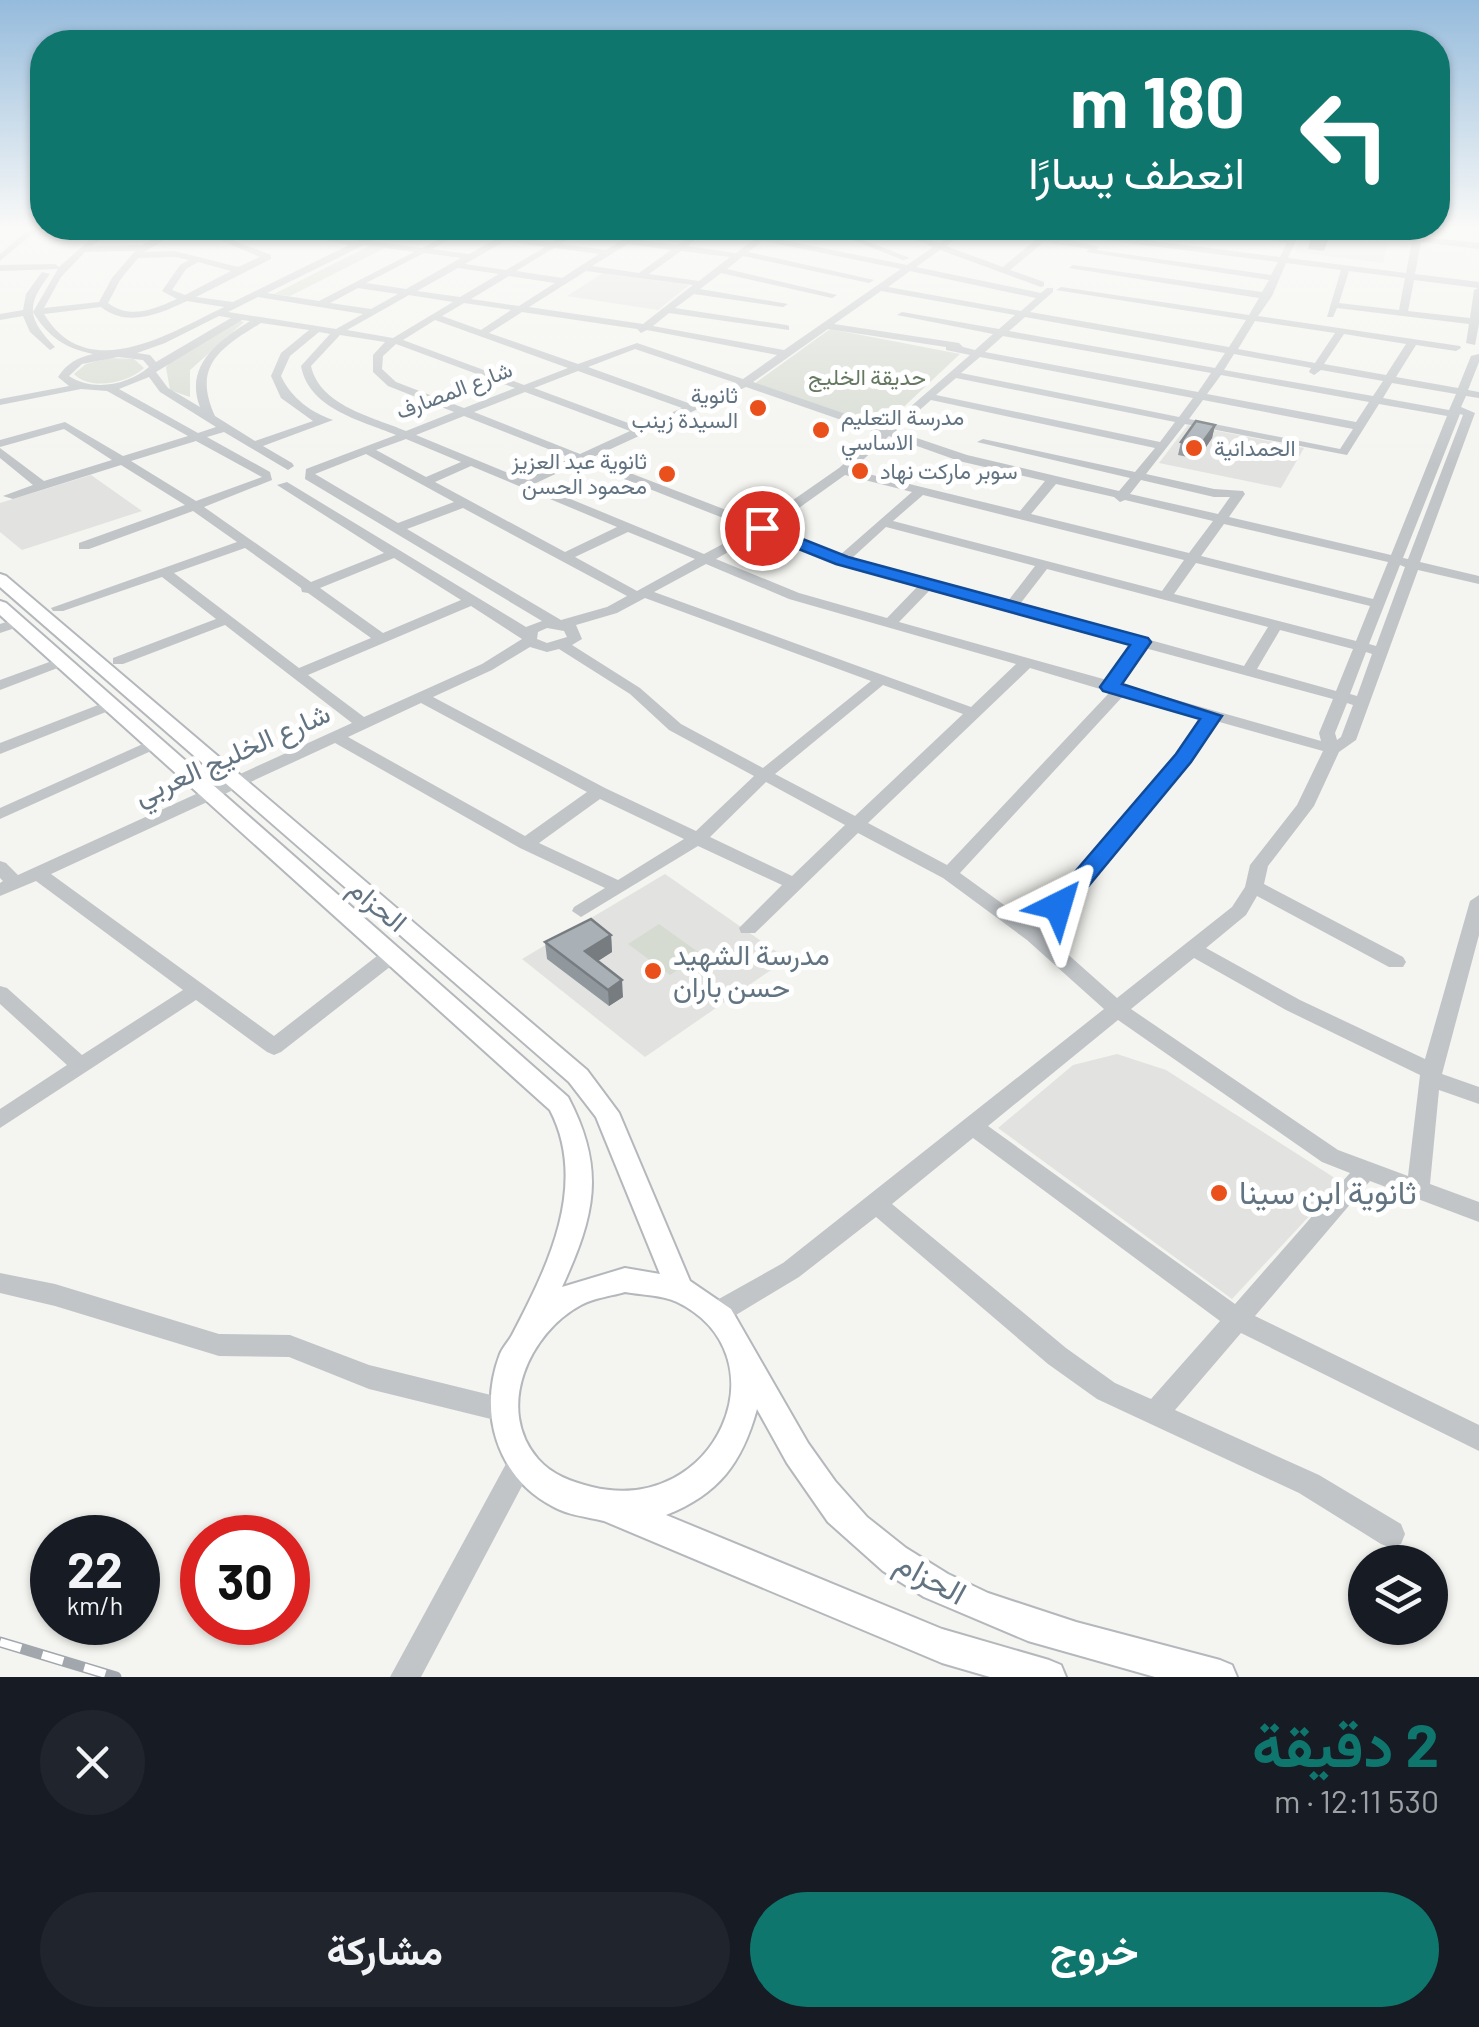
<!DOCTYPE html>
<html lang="ar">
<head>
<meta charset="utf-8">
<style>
  :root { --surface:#171b24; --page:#20242c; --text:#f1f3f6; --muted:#9ea1a6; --accent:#0f766e }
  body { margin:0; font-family:Barlow,Vazirmatn,sans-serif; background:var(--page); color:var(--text); direction:rtl; height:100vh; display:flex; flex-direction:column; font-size:38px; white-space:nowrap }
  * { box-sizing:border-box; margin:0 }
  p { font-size:32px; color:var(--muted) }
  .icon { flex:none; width:55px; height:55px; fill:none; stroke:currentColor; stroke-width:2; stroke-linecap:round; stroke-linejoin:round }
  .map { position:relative; height:1677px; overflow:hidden; direction:ltr }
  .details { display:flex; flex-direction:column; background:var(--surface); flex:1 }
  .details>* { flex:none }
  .banner { position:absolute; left:30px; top:30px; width:1420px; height:210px; border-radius:40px; box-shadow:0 2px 8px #0004; direction:rtl; background:#0f766e; color:#fff; overflow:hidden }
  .fabs { position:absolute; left:1348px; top:1545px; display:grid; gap:20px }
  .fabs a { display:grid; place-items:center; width:100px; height:100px; border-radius:50%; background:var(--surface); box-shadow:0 2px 8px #0004; font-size:50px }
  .speed { position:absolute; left:30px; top:1515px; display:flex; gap:20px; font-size:50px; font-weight:700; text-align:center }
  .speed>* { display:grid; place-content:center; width:130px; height:130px; border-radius:50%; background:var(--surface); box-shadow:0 2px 8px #0004; line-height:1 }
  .speed small { font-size:25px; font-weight:400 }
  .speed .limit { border:15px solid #d22; background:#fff; color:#111 }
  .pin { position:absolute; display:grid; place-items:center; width:85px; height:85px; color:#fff; margin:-42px; border:5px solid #fff; border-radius:50%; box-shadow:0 2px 10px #0007 }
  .me { position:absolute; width:110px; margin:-55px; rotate:40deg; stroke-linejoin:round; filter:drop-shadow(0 0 8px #0008) }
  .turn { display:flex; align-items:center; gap:35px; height:210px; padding:0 40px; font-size:45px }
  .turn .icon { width:130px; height:130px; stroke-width:2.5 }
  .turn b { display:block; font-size:70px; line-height:85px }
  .round { display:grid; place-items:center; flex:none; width:105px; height:105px; border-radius:52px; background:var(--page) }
  .overview { display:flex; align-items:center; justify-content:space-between; height:170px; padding:0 40px }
  h1 { font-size:60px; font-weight:700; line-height:75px; color:var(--accent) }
  .cta { display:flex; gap:20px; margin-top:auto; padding:20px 40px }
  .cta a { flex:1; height:115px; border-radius:60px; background:var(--accent); color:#fff; font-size:40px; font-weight:700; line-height:115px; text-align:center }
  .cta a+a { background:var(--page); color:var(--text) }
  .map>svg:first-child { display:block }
  .built { fill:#e2e3e1 }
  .green { fill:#d5dbd1 }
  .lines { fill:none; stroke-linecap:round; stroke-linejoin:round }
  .major-casing { stroke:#b4b8bc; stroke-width:4 }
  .minor { fill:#c1c5c8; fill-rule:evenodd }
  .major { fill:#fff; fill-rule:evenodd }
  .rail-casing { stroke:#a1a7ad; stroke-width:11 }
  .rail { stroke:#fff; stroke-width:8; stroke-dasharray:22; stroke-linecap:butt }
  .wall { fill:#91989d }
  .shaded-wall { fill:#767c80 }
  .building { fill:#a9b1b7; stroke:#767c80; stroke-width:2.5 }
  .route { fill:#1a73e8; stroke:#114b97; stroke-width:2.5 }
  .poi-dot { fill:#e9501b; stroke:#fff; stroke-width:4 }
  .labels { text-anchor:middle; stroke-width:10; stroke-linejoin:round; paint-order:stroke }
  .far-park-label { font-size:22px; fill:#657961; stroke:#fff }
  .far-street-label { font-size:22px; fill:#627382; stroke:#fff }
  .far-poi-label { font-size:22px; fill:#627382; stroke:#fff; text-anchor:start }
  .street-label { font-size:28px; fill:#627382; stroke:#fff }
  .poi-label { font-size:28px; fill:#627382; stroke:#fff; text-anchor:start }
  .near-poi-label { font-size:32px; fill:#627382; stroke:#fff; text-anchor:start }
  .near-street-label { font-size:32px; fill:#627382; stroke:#fff }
</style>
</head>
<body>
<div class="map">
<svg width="1479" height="1677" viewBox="0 0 1479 1677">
  <rect width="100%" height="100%" fill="#f4f4f0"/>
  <!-- built -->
  <g class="built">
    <path d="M1303,233L1388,243L1383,263L1295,252Z"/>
    <path d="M603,273L689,285L658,310L567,296Z"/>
    <path d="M1188,425L1304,448L1281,488L1159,463Z"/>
    <path d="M91,475L142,511L22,550L0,532V503Z"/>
    <path d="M665,874L787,959L645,1057L522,959Z"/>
    <path d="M1117,1054L1166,1070L1341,1182L1232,1299L998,1128L1073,1065Z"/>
  </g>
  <!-- green -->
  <g class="green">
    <path d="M371,245L387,247L290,296L274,294Z"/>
    <path d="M236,320L244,322L190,370V397L170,390L166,367L179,353Z"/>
    <path d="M830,329L960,354L894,416L859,419L754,384Z"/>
    <path d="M110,358L134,359L144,368C128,383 90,391 74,374L86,364Z"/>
    <path d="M659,924L701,954L670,975L628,944Z"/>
  </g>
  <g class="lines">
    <!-- major casing -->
    <g class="major-casing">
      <path id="major" d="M0,574L6,576L587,1070L619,1113L690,1281L731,1309L808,1443L835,1481L867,1517L906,1548L948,1574L988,1593L1076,1622L1220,1660L1232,1665L1237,1677H1155L1028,1641L924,1597L883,1571L828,1522L787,1463L757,1409C742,1463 719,1494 666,1515L942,1629L1049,1660L1061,1665L1066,1677H990L942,1663L604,1521C587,1517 567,1515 552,1506C496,1476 478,1412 500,1354C503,1347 508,1342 512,1335C547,1268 589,1185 550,1110L0,615V601L6,603L568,1097C606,1169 595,1215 562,1287L625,1268L660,1274L596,1117L569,1082L0,587ZM625,1292C641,1295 663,1295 677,1302C786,1355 717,1517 592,1487C572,1482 552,1475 538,1459C494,1409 530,1332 581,1305C594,1298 611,1296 625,1292Z"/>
    </g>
    <!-- minor -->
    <g class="minor">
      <path d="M28,230H37L0,261V254Z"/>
      <path d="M67,230L115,231L91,246L142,245L163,233L182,230L144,252L175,251L238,267L260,257L196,230H207L271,255V259L196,297L233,302L349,245L271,230C299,230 325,240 353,241C366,241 377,230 391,230L372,241L422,248L456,230H466L432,249L469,254L512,230H522L512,237L552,242L572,230H582L561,244L606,250L638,230H647L634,239L677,245L699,230H708L687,246L736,253L766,230H775L768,237L907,265L933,247L891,230H902L939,243L958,230H967L946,246L1003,267L1035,240L978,230L1044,234L1100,247L1096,250L1044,242L1010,270L1044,282V286L1041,287L940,250L916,267L1041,293L1047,288H1053V292L1030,312L1229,347L1246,320L1056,290L1061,287L1249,315L1259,298L1069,268L1073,265L1262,292L1269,280L1086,252L1090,249L1271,275L1278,262L1104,240L1107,235L1280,257L1287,243L1196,230H1219L1289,238L1293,230H1301L1288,258L1406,273L1412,241L1336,230H1360L1479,243V249L1421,242L1415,274L1479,282V324L1475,345L1466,343L1469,324L1337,308L1333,317H1327L1341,270L1286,263L1272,296L1258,316L1460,346L1461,348L1456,351L1416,345L1396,377L1458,388L1471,356L1479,354V362L1468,390L1479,392V398L1466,396L1461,407L1475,413L1420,562L1479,576V584L1418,570L1356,740L1339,752L1314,806L1268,866L1264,884L1403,957L1406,962L1403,967H1389L1257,896L1246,915L1206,948L1300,1000L1425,1059L1470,901L1479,895V935L1442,1074L1479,1087V1104L1439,1090L1430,1184L1479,1202V1222L1370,1181L1255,1316L1479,1425V1451L1241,1333L1175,1410L1319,1475L1401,1524L1405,1534L1401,1544L1391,1548L1381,1544L1299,1493L1097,1399L1048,1364L876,1217L799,1277L726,1321L717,1324L708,1321L705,1313L708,1305L783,1263L1104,1009L1027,940L943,878L858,833L755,933H741L739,928L782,885L698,846L581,917L572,911L574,907L605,888L520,848L335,743L51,874L274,1036L386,949H400L403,954L400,959L281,1052L274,1055L267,1052L196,1000L0,1128V1109L67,1065L0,1004V986L7,988L82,1055L183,990L36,881L0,896V883L3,881L0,878V861L6,863L18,875L352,723L225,625L123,664H113V658L216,619L162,577L63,611H53L51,608L237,542L193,511L89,549H79V543L185,505L121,465L13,499L3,496L33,485L0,458V448L44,481L112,460L64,429L0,447V440L65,422L123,456L188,436L107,391L81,389L0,405V399L69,386L58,377C67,363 77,358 93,354C65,348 48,337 33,312L58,269L0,271V265L55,264L59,267L94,236L79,238ZM505,241L545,247L506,270L465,264ZM763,241L901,269L784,350L653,326L669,313L789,330V326L786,325L675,308L694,294L783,307L788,304L700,289L721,273L832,298L837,295L727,269L743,256L869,283L874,280L748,252ZM628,244L671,250L639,273L592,266ZM364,245L414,252L319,301L267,293ZM554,248L599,254L562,278L516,271ZM135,251L112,278L99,302L44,308L61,277L85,252ZM681,251L730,257L699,281L649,274ZM424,253L461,258L406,289L366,283ZM175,257L189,260L180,265L162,291L177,299C154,309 130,320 108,303L120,280L138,258ZM198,262L231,271L185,295L172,290L186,269ZM458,268L499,274L460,297L417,291ZM586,271L693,285L643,324L529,307ZM910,271L1036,298L1021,311L888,287ZM1349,271L1405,278L1399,310L1339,303ZM509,276L555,283L519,306L471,299ZM1414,280L1478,288L1474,290L1470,318L1408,311ZM358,288L398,294L371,309L330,303ZM881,291L1015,315L999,329L902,312L897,315L993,334L975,350L963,347L959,343L834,324ZM409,295L453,302L393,338L347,330ZM258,297L363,314L336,329L228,312ZM187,301L224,307C170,333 87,386 44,314L101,307C128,328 159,314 187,301ZM464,303L511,310L481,330L442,316ZM522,312L637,329L641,333L647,330L777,355L743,379L637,343L578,364L489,333ZM219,316L231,318L156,362L150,355L137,353L165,343ZM1025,317L1225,353L1215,368L1009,331ZM242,320L250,321C218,341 184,366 200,407L168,388L156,372ZM435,320L568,368L524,385L403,340ZM1255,321L1335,333L1315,363L1238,349ZM261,323L309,330L281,353L271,376L281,398L313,421L255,441L215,416C192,366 220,348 261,323ZM828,329L946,347V350L970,355L886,428L753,382ZM319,332L330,334L301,366C309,409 360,420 396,435L306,469L305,479L542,621L526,627L287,482L277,485L384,553L311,582L204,507L272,480L270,472L207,437L224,432L288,470L294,466L292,463L263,446L333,420C311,412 292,399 281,376L290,356ZM1344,334L1406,344L1386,375L1324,364ZM340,335L385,342L373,355V372L388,386L454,412L406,431C373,417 320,406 311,366ZM1003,336L1211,373L1198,392L985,352ZM396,344L515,388L464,408L396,382L382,369L383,356ZM635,349L736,383L691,404L588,367ZM1234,354L1311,368L1309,372L1314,375L1321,370L1383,381L1373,396L1224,370ZM118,357L143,360L149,367C128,385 93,392 69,376L82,364ZM980,357L1193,398L1179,417L961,373ZM578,371L682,408L639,427L534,388ZM1221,375L1369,402L1356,422L1207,394ZM149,377L160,392L216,427L198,433L119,389ZM956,378L1175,422L1160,442L936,395ZM1392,383L1456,394L1449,410L1383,398ZM746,387L879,433L839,468L760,523L591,458ZM525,392L630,431L580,454L474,412ZM931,400L1155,448L1135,472L983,439L977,442L1130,478L1119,491L967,455L896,431ZM1203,400L1353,429L1340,449L1189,419ZM1379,404L1447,416L1391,555L1229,517L1245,494L1243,491L1214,489L1146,474L1185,424L1347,455ZM1460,414L1463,415L1408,559L1403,558ZM464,416L571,458L523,479L416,435ZM889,436L959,461L1045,481L1020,511L852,470ZM406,439L461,462L426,477L376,450ZM196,441L262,477L196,501L131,461ZM366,454L454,502L398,523L315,474ZM581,462L751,529L704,554L534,484ZM471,466L617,527L565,552L435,482ZM845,475L912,492L840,555L771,528ZM1141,480L1214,497H1230L1218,514L1130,494ZM1056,484L1114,497L1120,502L1125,500L1213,521L1189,553L1031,514ZM923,495L1184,560L1162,591L893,521ZM463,508L627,596L607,607L561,620L407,529ZM1224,524L1388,562L1373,599L1201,556ZM886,527L1035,566L1008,601L852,558ZM628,532L695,559L637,591L575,557ZM762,533L837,563L919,585L887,618L799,593L716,559ZM245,548L301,588L302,592L308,593L371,638L299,668L174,573ZM394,558L461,600L383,633L320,588ZM1196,563L1370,606L1356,641L1174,594ZM706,564L789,599L1016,664L971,707L654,592ZM1400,565L1405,567L1376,646L1369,644ZM1047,569L1268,627L1244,666L1020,604ZM931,589L1133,644L1107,680L899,622ZM645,598L871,681L763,768L681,724L640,688L572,645L582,639L576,625L617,613ZM471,606L522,639L482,664L364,717L308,675ZM547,628L564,631L567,637L547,643L537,639L538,632ZM1280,630L1353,649L1336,691L1257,669ZM530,647L547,652L559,649L630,694L669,730L754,776L696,831L605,788L433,697L492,670ZM1145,648L1333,699L1319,733L1321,741L1120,684ZM1366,652L1372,654L1357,696L1350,694ZM1030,668L1110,692L947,865L868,823ZM883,685L963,714L855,816L775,774ZM1124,695L1203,717L1178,755L1032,925L960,873ZM421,703L587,792L525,836L348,737ZM1347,703L1353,705L1341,737L1337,740L1335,733ZM1216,721L1323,751L1297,805L1250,865L1245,887L1232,907L1117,998L1045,934L1190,761ZM766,782L845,825L792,876L710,837ZM600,799L684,839L618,880L539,843ZM1194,958L1286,1010L1420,1075L1408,1176L1338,1150L1131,1009ZM1118,1020L1322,1162L1350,1173L1235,1304L988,1126ZM973,1138L1220,1321L1151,1399L1115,1383L1066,1348L892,1204Z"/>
      <path d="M827,230H838L910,258L903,260Z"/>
      <path d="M42,272L50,274C25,306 28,319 55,347L50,350L30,332L23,316L0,320V314L23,310L26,294Z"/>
      <path d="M19,618L26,622L24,625L0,633V624Z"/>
      <path d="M63,657L70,661L68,664L0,690V680Z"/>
      <path d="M111,700L116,702L119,705L116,708L0,754V743Z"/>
      <path d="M154,739L162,744L160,747L0,819V808Z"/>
      <path d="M0,1273L55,1284L219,1334L290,1335L369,1365L503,1398L512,1401L516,1410L512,1419L503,1422L369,1389L289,1357L219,1356L55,1306L0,1293Z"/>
      <path d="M522,1447L531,1451L535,1460L531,1469L421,1677H390L513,1451Z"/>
    </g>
    <!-- major -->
    <use href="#major" class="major"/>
    <!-- rail casing -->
    <g class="rail-casing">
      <path id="rail" d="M0,1642L116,1677"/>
    </g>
    <!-- rail -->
    <use href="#rail" class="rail"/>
  </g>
  <!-- wall -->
  <g class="wall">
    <path d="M1329,237L1324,251L1308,249L1311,238Z"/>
    <path d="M1215,425L1212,438L1198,459L1178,455L1181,442Z"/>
    <path d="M611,935L612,952L598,961L623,997L609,1006L547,959L545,942Z"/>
  </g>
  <!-- shaded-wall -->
  <g class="shaded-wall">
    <path d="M1215,425L1212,438L1198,459L1200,446Z"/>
    <path d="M611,935L612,952L587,968L585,951Z"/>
    <path d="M622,980L623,997L609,1006L608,990Z"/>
  </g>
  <!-- building -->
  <g class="building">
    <path d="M1314,230H1331L1327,240L1311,238Z"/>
    <path d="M1196,421L1215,425L1200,446L1181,442Z"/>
    <path d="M591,919L611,935L585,951L622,980L608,990L545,942Z"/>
  </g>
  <!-- sky -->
  <linearGradient id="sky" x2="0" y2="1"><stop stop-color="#95bbdc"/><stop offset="0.49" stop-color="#fafaf8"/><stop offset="1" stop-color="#fafaf8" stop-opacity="0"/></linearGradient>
  <rect width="1479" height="465" fill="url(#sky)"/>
  <!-- route -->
  <path class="route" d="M762,523L848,557L1148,638L1151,642L1122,684L1222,716L1191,762L1067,912H1050L1046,906L1050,901L1176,754L1200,719L1103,691L1100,687L1130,645L836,564L756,532L753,528Z"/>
  <!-- markers -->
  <g class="poi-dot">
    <circle cx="758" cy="408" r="10"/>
    <circle cx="821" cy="430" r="10"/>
    <circle cx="1194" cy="448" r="10"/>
    <circle cx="860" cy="471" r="10"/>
    <circle cx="667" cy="474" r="10"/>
    <circle cx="653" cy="971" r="10"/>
    <circle cx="1219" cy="1193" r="10"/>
  </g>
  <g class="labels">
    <!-- far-park labels -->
    <g class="far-park-label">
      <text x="867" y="385">حديقة الخليج</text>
    </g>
    <!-- far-street labels -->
    <g class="far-street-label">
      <text transform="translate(454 390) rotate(-21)" y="8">شارع المصارف</text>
    </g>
    <!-- far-poi labels -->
    <g class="far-poi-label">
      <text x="738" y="403" text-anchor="end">ثانوية<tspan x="738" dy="25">السيدة زينب</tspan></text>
      <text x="841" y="425">مدرسة التعليم<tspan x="841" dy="25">الاساسي</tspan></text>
      <text x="1214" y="456">الحمدانية</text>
      <text x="647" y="469" text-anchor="end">ثانوية عبد العزيز<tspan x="647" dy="25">محمود الحسن</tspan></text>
      <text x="880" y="479">سوبر ماركت نهاد</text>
    </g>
    <!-- street labels -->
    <g class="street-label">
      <text transform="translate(232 754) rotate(-24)" y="10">شارع الخليج العربي</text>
      <text transform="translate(378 905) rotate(40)" y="10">الحزام</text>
    </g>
    <!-- poi labels -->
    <g class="poi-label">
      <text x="673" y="965">مدرسة الشهيد<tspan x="673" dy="32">حسن باران</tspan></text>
    </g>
    <!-- near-poi labels -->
    <g class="near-poi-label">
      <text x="1239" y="1204">ثانوية ابن سينا</text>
    </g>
    <!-- near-street labels -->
    <g class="near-street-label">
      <text transform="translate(931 1578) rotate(29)" y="11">الحزام</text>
    </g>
  </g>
</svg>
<div class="fabs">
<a><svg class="icon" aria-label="layers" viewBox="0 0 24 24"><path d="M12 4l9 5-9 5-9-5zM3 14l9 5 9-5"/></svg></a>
</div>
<div class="speed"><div>22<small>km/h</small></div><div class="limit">30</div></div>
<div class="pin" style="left:762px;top:528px;background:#d93025"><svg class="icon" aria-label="arrive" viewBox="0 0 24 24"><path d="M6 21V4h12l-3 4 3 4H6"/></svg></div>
<svg class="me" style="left:1058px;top:906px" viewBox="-20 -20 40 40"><path d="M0-17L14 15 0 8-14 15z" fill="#1a73e8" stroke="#fff" stroke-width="4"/></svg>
<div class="banner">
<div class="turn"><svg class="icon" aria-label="left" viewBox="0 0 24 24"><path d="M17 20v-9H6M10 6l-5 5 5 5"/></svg><div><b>180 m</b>انعطف يسارًا</div></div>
</div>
</div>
<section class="details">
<div class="overview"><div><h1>2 دقيقة</h1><p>530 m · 12:11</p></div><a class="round"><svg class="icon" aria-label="close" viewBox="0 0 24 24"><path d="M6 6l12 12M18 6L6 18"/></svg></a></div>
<div class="cta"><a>خروج</a><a>مشاركة</a></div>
</section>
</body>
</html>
